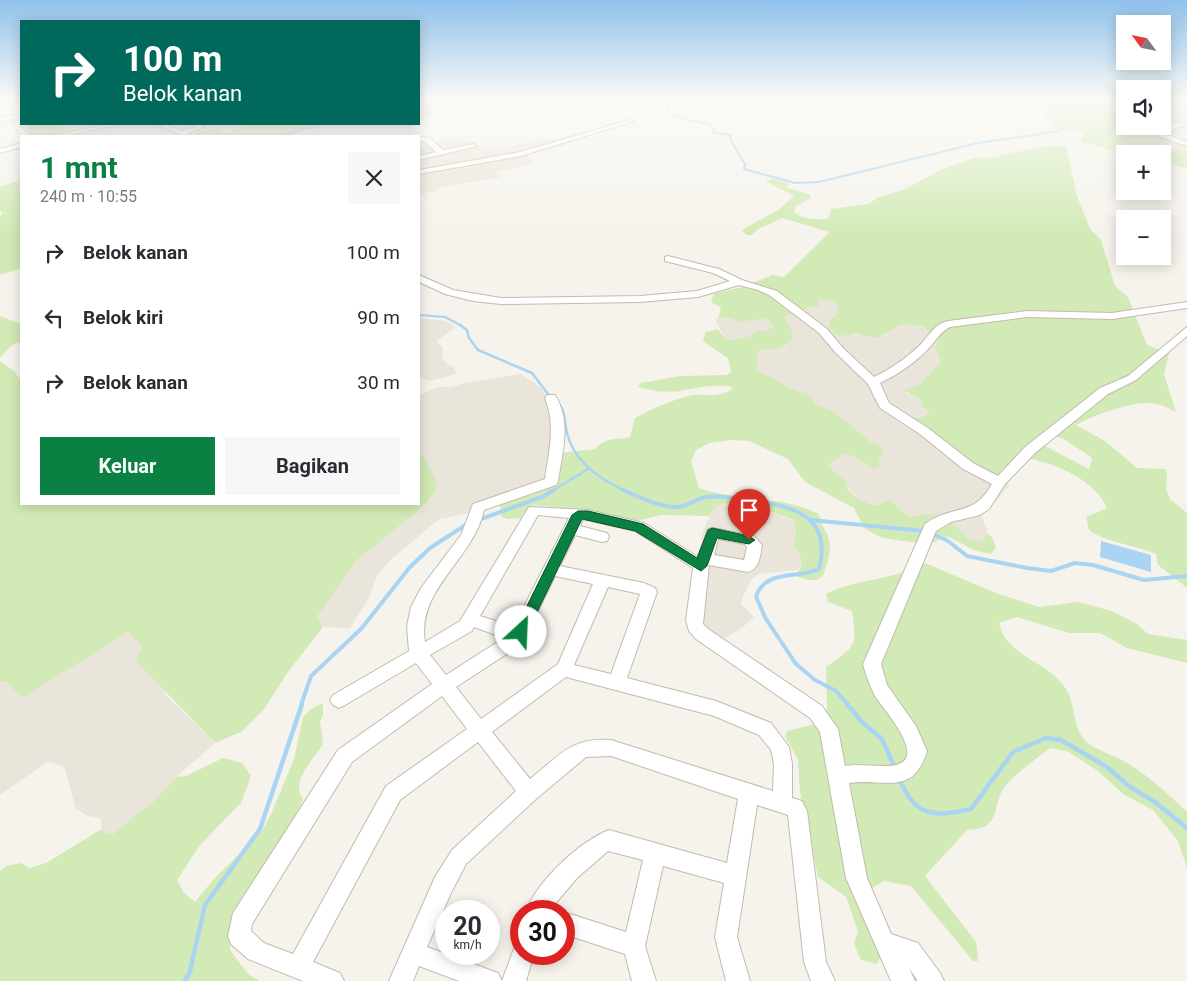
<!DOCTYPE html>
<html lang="id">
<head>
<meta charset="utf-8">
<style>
  :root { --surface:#fff; --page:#f7f7f7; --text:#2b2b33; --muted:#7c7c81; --accent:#0b8043 }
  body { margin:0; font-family:Roboto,sans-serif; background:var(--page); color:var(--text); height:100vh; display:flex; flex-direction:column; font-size:19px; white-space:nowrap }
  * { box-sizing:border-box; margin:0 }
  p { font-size:16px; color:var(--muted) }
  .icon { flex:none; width:28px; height:28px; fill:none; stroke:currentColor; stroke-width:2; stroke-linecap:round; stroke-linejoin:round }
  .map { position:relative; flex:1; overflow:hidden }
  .sheet { position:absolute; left:20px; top:135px; width:400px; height:370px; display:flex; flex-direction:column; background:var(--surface); border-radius:0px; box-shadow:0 2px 12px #0003 }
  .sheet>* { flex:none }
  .guide { position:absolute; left:20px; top:20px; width:400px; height:105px; border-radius:0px; box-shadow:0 2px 12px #0003; background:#00695c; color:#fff; overflow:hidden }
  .needle { width:32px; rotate:303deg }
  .fabs { position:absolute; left:1116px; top:15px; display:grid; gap:10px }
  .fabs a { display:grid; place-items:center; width:55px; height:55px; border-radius:0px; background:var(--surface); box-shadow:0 2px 12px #0003; font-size:25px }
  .speed { position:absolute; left:435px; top:900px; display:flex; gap:10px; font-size:25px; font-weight:700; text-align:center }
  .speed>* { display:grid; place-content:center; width:65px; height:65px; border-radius:50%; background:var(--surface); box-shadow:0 2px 12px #0003; line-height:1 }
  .speed small { font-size:12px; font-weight:400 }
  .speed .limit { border:8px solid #d22; background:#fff; color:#111 }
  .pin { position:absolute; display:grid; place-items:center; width:42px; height:42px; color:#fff; margin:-51px -21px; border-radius:50% 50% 50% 0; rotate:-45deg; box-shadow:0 0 5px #0007 }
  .pin .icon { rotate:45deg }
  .me { position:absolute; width:55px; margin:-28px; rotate:25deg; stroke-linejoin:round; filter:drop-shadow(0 0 4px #0008) }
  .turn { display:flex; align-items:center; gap:18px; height:105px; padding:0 20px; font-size:22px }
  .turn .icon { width:65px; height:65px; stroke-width:2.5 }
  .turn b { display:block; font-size:35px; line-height:42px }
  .round { display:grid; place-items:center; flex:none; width:52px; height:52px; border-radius:0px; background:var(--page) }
  .overview { display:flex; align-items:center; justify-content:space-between; height:85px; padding:0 20px }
  h1 { font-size:30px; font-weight:700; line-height:38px; color:var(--accent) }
  .action { display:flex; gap:10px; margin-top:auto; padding:10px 20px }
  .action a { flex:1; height:58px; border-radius:0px; background:var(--accent); color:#fff; font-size:20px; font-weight:700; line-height:58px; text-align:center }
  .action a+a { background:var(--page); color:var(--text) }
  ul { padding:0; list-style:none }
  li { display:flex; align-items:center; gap:15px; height:65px; padding:0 20px }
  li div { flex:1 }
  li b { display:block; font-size:19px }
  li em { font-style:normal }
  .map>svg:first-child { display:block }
  .residential { fill:#eae5da }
  .green { fill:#d2eab5; fill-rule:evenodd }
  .water { fill:#a9d4f2 }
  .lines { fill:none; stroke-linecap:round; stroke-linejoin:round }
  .stream-far3 { stroke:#a9d4f2; stroke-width:2 }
  .stream-far2 { stroke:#a9d4f2; stroke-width:2.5 }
  .stream-far1 { stroke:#a9d4f2; stroke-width:4 }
  .stream { stroke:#a9d4f2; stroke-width:4.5 }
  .minor-casing { stroke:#c2bbae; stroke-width:2 }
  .minor { fill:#fff; fill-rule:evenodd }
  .route { fill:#0b8043; stroke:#07532c }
</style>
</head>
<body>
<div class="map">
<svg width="1187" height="981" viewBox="0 0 1187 981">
  <rect width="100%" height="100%" fill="#f6f3ec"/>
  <!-- residential -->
  <g class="residential">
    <path d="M1163,113L1187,117V152L1169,149L1163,140L1168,138L1166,133L1157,126H1162Z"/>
    <path d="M552,138L567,144L529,154L528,158L534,161L531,164L495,172L501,177L439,187L437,191L419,194V147L438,143V141L445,139L472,141L479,146L498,148Z"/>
    <path d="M822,299L836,302L839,312L830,320L851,335H864L870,337L882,336L903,324L925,327L940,337L935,346L941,361L919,385L906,389V393L922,401L930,411L922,418L914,417L918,425L968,460L1010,485L982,516L988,534L982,542L971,541L950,523L924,515L908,516L890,500L876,506L858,499L828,466L838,456L848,454L856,456L867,466L878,461L880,447L872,443L832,410L817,405L807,393L796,391L757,370V353L760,350L786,346L792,331L783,317L786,314L810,309L820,304L818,301Z"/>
    <path d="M724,317L742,322L765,318L776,327L765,331H758L750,336L735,340L725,339L715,319Z"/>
    <path d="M419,318L446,321L455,327L437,341L443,348L442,357L445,362L455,369L456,374L430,381L419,378Z"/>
    <path d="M521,374L540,387L550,402L552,487L486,510L439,519L387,563L376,578L369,598L350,628L323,627L317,617L357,560L419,510L422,454L419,455V395L439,387H451L465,383Z"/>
    <path d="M723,504L770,512L795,521L796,536L793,545L799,552L802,564L797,570L759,574L752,579L743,596L741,604L754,617L743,627L722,640L689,617L703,531L713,508Z"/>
    <path d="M128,632L142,647L166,695L215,743L176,777L154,801L113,834H105L102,829L100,818L88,816L76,809L65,769L62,765L47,762L0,795V681L7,682L22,697Z"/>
  </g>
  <!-- green -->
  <g class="green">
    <path d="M1051,99H1075L1100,105L1125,99V126H1157L1166,133L1176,136V139L1168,138L1163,141L1170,144L1169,149L1187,152V168L1163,162L1162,154H1128L1081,142L1085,132L1059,130L1045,116L1044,104Z"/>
    <path d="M1163,99H1177L1187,103V117L1163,113Z"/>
    <path d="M27,124H58L70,129L46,136H25L30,134Z"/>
    <path d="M251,124H328L285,136H193L195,133L217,127L226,133Z"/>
    <path d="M1043,146H1069L1066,147L1077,196L1090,229L1101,240L1115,286L1128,297L1147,345L1169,353L1164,374L1176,412C1170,409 1163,405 1157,404C1137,399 1094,415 1076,425L1105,441L1137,468L1165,469L1167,472L1166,489L1170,499L1187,513V588L1158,565L1156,554C1143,548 1092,538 1089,529C1087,526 1088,521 1086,517L1107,508C1094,479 1059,466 1029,458L1006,483L968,460L918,425L913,417L922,418L930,411L921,405L922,401L903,390L919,385L941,361L935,346L940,337L928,332L925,327L903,324L877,338L857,334L837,336L829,327L830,320L839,312L836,302L822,299L818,301L820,305L784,316L792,331V340L780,348L760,350L757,353V370L796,391L807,393L817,405L832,410L872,443L880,446L884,452L878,461L880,466L875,469C853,460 851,443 828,466L845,481L848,490L858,499L876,506L890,500L908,516C915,517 921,514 928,514C944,515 960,530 971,541H982L988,534L992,537L996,548L991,554L976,551L949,537H943L935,542L918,543L882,538L864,528L854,508L805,482L788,459L749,441L732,440L709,443L696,450L691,461L699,488C738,502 782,495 819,514C821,526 825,527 828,537C833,551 827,563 823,576C815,583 805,580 796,576L802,564L799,552L793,546L796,536L795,521C784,514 735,502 723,504C716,505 712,510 709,516L660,515L633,522L599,512L533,505L524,512L521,518L507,519L501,517L500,505L552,487L553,454L595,449C605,437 616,440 630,437L635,418C651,409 670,401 688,396C703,392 718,400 733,388C723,382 692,389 680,391C667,393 651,391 638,387L641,383L681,376L726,375L731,372L728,358L705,343L703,340L706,332L718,329L725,339L734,340L750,336L758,331H765L775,327L765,318L742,322L724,317L718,319L721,309L718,305L713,304L711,299L715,293L743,287L772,275L784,277L830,232L782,218L758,229L752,235H747L742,231L745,228L778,210L794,196L767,182V181L774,179L790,184L785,187L809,194L811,198L796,206L794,212C802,219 819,221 829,218L831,209L868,204L879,197L903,190L941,170L973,158L995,157ZM1047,435L1062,438L1091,457L1092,460L1089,469L1045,446L1038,439Z"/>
    <path d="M21,177V268L0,275V216L3,214L0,210V187L20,180L19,178Z"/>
    <path d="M0,316L21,324V342L12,345L0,358Z"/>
    <path d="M0,361L14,371L21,381V504H419V455L422,454L436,480L435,492L419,510L357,560L317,617L323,627L288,672L264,709L241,732L215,743L136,661L142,647L128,632L22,698L7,682L0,681Z"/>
    <path d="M925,563L996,593L1039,607L1078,602L1112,611L1137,624L1148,634L1187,640V663L1127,648L1100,633H1069L1017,617L999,623C1006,656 1046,661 1064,686C1077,703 1071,731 1089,744C1101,752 1116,756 1127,763C1149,776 1168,794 1187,812V868L1178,841L1153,810L1123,794L1098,771L1067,751L1050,748C1036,759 1020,770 1008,783C989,802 1006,829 967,830L925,876L976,942L978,961H973L911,886L884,881L870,889L881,956L877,964L861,960L854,944L858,931L846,897L818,877L800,792L798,760L785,736L787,731L815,724L827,710L826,667C856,645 857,648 852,611L828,602L826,594C857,578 897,580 925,563Z"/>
    <path d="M323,703V715L320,721L323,744C315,757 289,783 303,798L301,804L231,934L230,950L248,974L260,981H0V871L6,866L21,863L30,868L46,863L102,829L105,834H113L154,801L176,777L186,776L223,758L242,763L251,776L241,803L200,845L177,880L184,893L195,902L213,880L262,831L272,812L294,759L303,717L311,709Z"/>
  </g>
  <!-- water -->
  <path class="water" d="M1101,541L1151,555V572L1100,557Z"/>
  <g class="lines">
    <!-- stream-far3 -->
    <g class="stream-far3">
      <path d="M668,99L667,111L682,118L711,125L714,133L731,135L730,139L745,164L744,169L795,183L819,182L978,143L1060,131"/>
      <path d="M1180,99L1187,102"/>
      <path d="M419,114L429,113L428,109L449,107L459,103L452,99"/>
      <path d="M281,136L323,124"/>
      <path d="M419,315L445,317L462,326"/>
    </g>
    <!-- stream-far2 -->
    <g class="stream-far2">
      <path d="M460,325L467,330L469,338L478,350L532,373L551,398"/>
      <path d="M557,401C566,412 564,420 567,433C574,462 601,480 626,491"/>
      <path d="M552,491L590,468"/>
    </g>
    <!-- stream-far1 -->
    <g class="stream-far1">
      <path d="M623,490C639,497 657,506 674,507C687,508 695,499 706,497C719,495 735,498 748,500C791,505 833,515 819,569C799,579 764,569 756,597L766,619L796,664L815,680L836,691L848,705"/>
      <path d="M478,520L542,497L554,490"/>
      <path d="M811,520L924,531"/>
      <path d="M933,534L948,541L967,556L1027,568L1051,571L1075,563L1093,565L1144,580L1187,576"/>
      <path d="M301,705L311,676L361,629L410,567L430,548L467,524"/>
    </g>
    <!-- stream -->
    <g class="stream">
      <path d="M847,704L862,722L882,739L895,768"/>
      <path d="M899,778C915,818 934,817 971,809L1013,752L1046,738L1061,740L1107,767L1130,787L1155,802L1187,828"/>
      <path d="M185,981L190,971L205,905L260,829L302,704"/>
    </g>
    <!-- minor casing -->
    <g class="minor-casing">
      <g id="minor">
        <path d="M16,99H21L20,126L30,136H23L15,127L14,119L0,122V118L14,115L15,105L0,107V103L16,102Z"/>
        <path d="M1162,118L1186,125V127H1179L1167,135L1187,142V146L1160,137V135L1172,125L1162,122Z"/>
        <path d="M629,120L634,121L521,156L419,174V170L520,152Z"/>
        <path d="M109,124H122L64,136H50Z"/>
        <path d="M157,124H165L182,131L195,127L193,124H200L204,127L188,133L191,136H183Z"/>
        <path d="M419,137L430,138L443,150L473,144L477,146L419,160V156L436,152L425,142L419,141Z"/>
        <path d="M21,143V147L0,153V149Z"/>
        <path d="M668,256L719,269L742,280L777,291L827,329L843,348L874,377C891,369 906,358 919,346C929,336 934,324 948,321L1027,311L1112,313L1187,302V308L1112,319L1027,317L950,327C940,332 936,341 928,349C915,363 897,375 880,383L889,403L928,428L973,463L998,476L1025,447L1100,388L1128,376L1187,327V336L1136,380L1108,394L1035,453L1005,484L989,509L980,515L951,522L936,531L881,664L887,685L916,726L927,751C913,797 885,778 849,783L867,878L891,934L918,943L940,973L944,981H918L909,968L915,981H891L846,878L820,732L810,718L696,639L689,631L686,620L693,568L635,531L583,519L580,526L607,533L609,537L607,541L602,542L575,535L560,566L644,583L655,588L657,592L627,678L716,701L771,723L789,747L792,764V798L802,801L807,811L826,962L835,981H811L804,962L788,815L757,805L737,937L750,981H726L715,937L724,883L663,866L645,946L656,981H632L625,954L564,934V912L626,932L643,860L608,851L577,878L549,911H526C538,880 579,842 609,830L727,863L738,799L611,756L586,757L536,799L466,864L451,893L427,947L498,973L502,981H459L419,966L413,981H389L435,877L452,850L516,791L478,742L400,800L313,962L340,973L344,981H303L248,959L231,944L228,936L233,913L338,750L432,684L416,663L345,705L339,708L333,705L330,700L333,695L409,651L407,626L411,607L421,588L461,535L473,504L545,479C549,450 556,426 545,398L547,395H555C572,422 562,453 558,482L556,485L484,510C474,559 416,589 425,642L460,621L529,507L588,510L644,523L698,557L708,529L713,528L749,535L754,536L762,545C760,556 760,568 748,572L709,565L703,624L708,629L822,706L838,729L845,766C861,763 887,769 899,764C925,754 883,709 875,696C870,686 866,676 863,664L925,524C952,504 973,518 992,484L963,469L920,434L880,408L868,384L835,352L819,333L769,295L758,290L739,285L698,297L640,302L501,304L473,301L445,294L419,282V275L453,290L501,298L640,296L697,291L730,281L713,273L665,261V257ZM538,515L569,518L510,634L446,675L430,655L472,631L474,627L496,635L502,633L504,628L502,623L480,616ZM718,539L745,544L747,547L744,560L714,555ZM555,576L593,584L558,664L481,719L456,687L522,644ZM608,587L640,594L611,674L574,665ZM566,677L714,716L759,735L771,750L774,764L773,791L611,740C571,737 560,755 530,779L492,732ZM442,696L467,729L386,786L293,954L264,943L251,931L252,924L352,762Z"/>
        <path d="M521,943V954H534L526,981H502L515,946Z"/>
      </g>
    </g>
    <!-- minor -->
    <use href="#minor" class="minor"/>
  </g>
  <!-- sky -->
  <linearGradient id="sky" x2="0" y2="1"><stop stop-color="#8fc1ec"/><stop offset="0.42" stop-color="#fbfaf6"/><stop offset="1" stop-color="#fbfaf6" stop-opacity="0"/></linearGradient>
  <rect width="1187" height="236" fill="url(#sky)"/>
  <!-- route -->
  <path class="route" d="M588,511L643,524L697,558L708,530L712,528L749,536L755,540L749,544L717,538L707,566L701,571L635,531L582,519L526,635H516L514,632L572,515L578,511Z"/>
</svg>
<div class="fabs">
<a><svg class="needle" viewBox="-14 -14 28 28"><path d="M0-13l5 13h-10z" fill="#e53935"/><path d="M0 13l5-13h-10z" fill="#7c7c81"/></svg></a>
<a><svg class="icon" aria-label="sound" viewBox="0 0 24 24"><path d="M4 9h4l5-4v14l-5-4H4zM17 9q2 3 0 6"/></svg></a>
<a>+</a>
<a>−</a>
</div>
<div class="speed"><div>20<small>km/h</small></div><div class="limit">30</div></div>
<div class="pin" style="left:749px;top:540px;background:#d93025"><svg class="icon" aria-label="arrive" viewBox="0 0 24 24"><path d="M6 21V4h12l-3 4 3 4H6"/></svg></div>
<svg class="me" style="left:521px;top:632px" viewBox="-20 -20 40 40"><circle r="19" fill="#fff"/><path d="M0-13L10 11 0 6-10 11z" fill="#0b8043"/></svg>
<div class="guide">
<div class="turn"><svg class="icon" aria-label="right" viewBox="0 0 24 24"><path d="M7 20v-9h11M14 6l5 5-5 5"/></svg><div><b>100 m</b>Belok kanan</div></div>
</div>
<section class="sheet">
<div class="overview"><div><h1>1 mnt</h1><p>240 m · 10:55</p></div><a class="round"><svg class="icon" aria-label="close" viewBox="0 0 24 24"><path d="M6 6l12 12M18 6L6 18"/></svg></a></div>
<ul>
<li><svg class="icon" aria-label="right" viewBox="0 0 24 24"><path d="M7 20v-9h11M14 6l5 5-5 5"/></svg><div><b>Belok kanan</b></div><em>100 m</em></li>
<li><svg class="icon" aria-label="left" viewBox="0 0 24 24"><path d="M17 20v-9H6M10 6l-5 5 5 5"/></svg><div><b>Belok kiri</b></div><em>90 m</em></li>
<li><svg class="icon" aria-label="right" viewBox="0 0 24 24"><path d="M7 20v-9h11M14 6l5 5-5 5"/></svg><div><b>Belok kanan</b></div><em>30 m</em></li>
</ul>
<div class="action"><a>Keluar</a><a>Bagikan</a></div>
</section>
</div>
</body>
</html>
